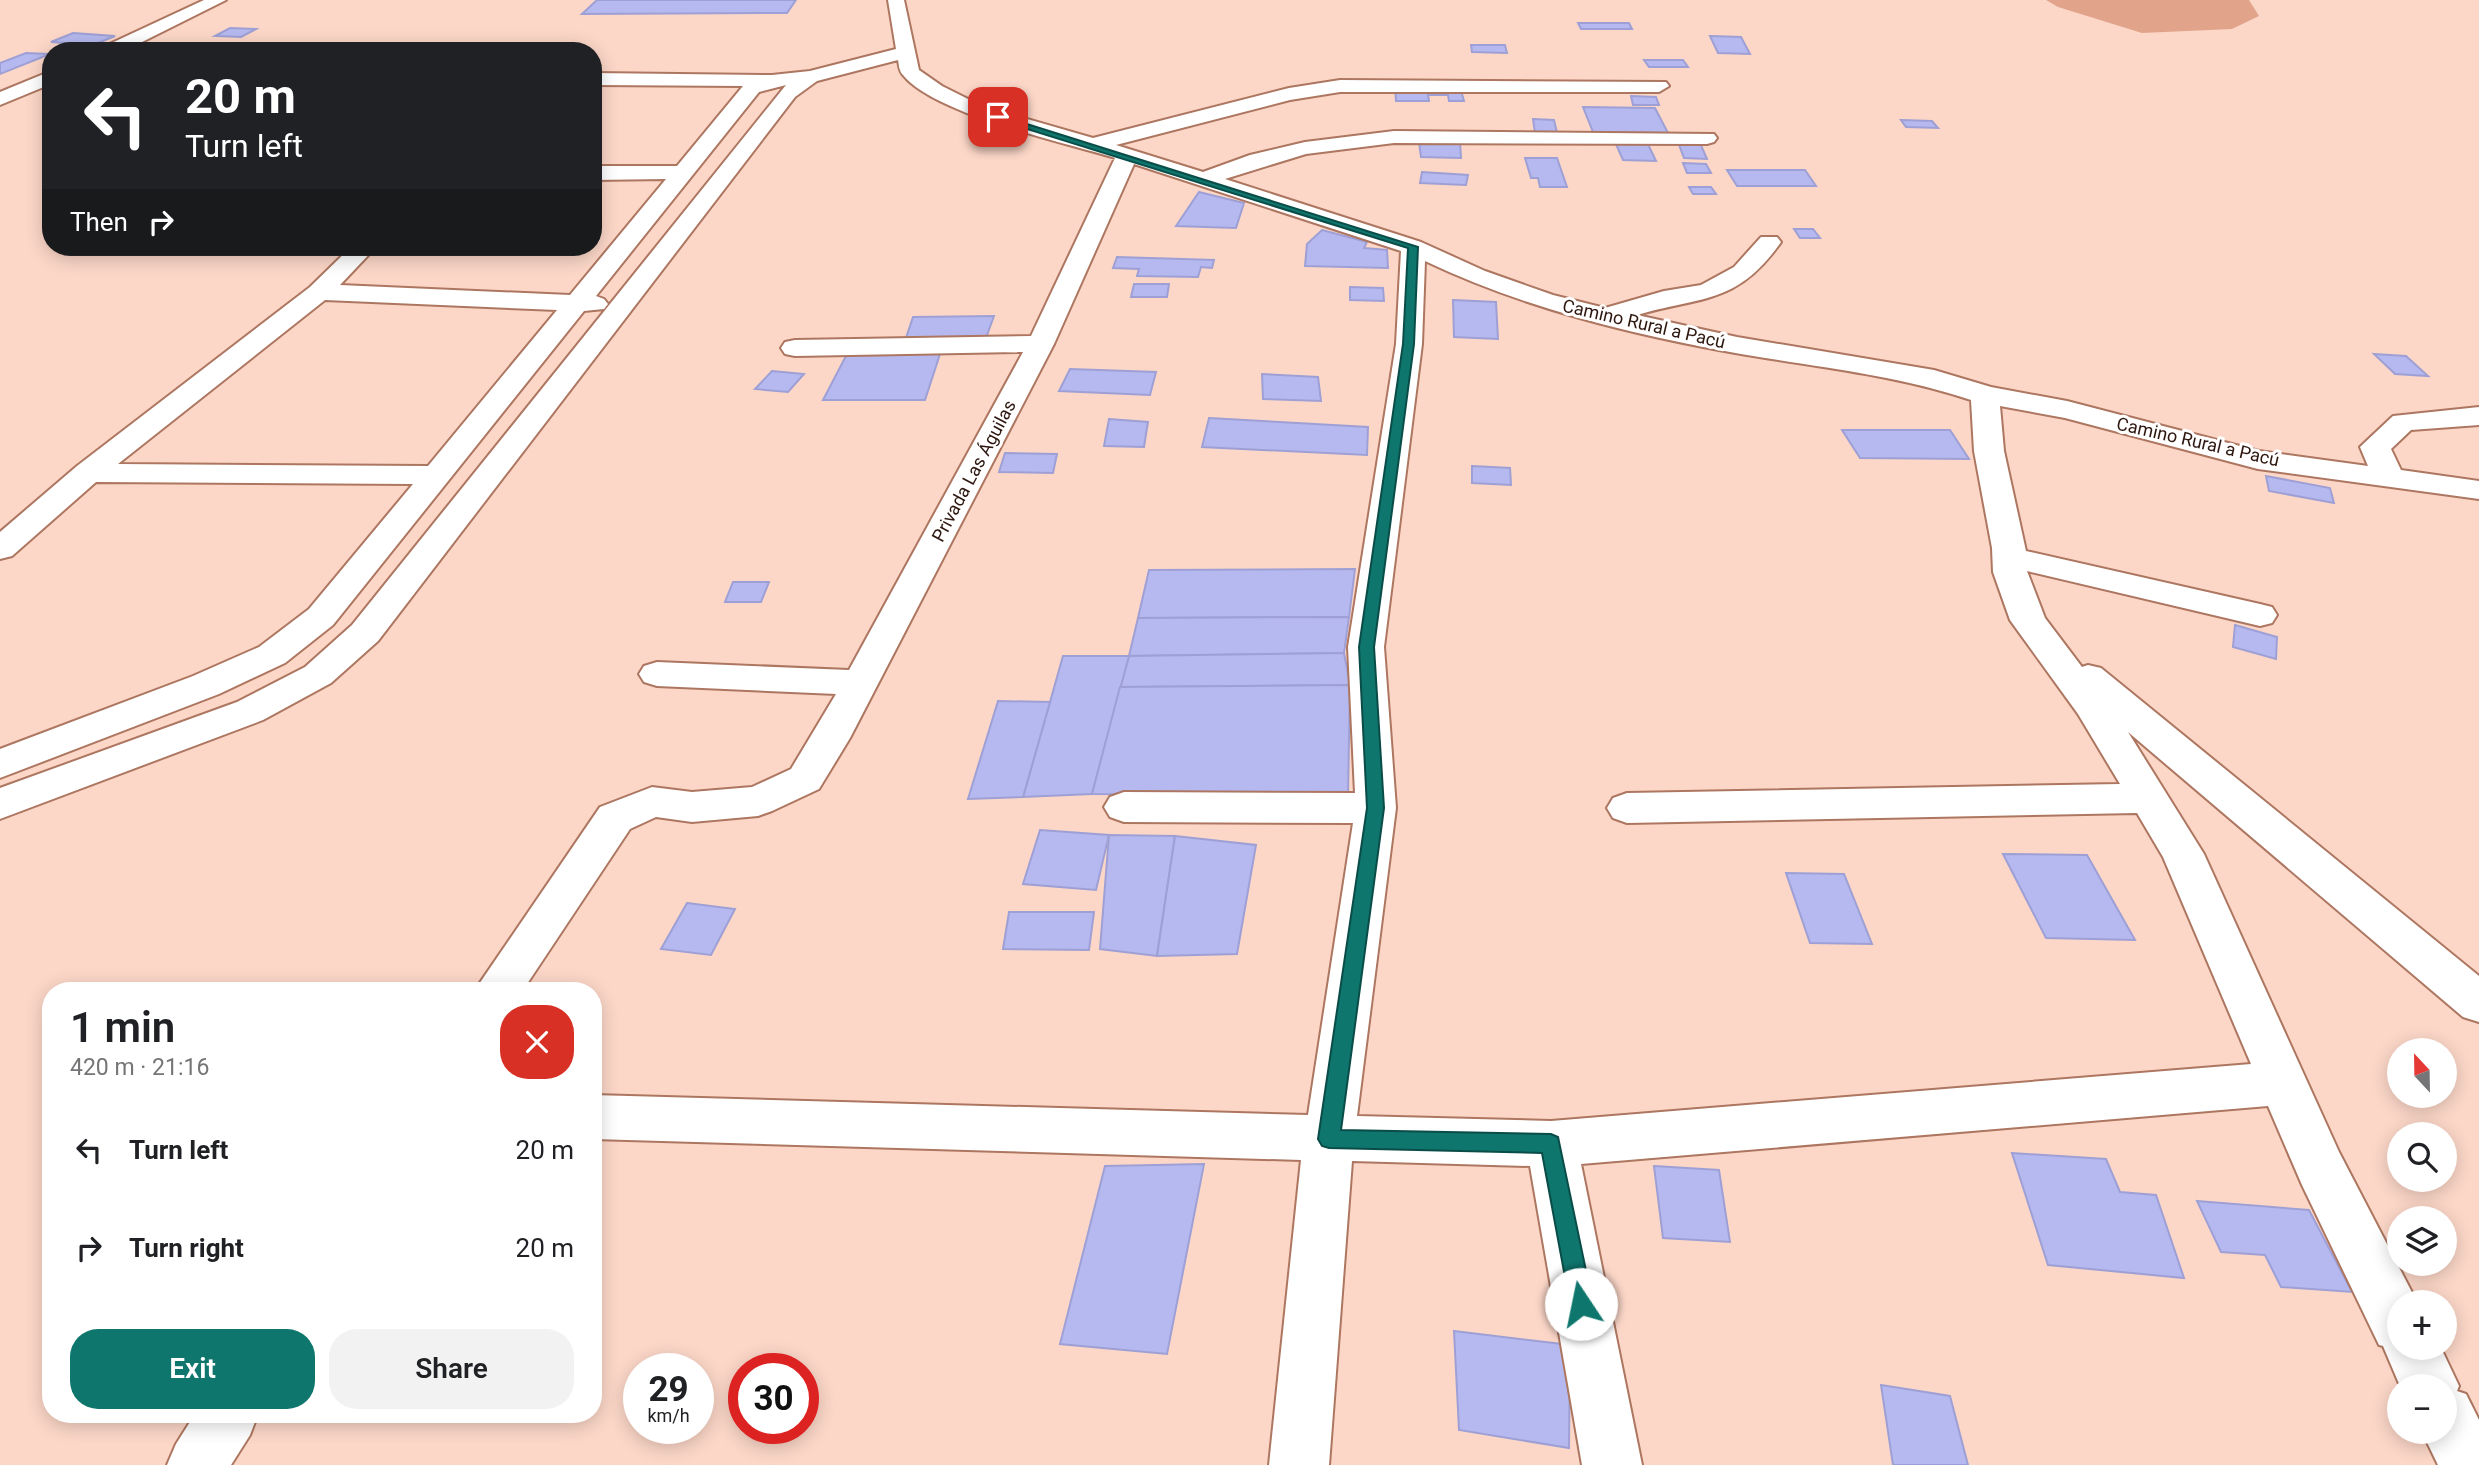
<!DOCTYPE html>
<html lang="en">
<head>
<meta charset="utf-8">
<style>
  :root { --surface:#fff; --page:#f2f2f2; --text:#202124; --muted:#757577; --accent:#0f766e }
  body { margin:0; font-family:Roboto,sans-serif; background:var(--page); color:var(--text); height:100vh; display:flex; flex-direction:column; font-size:26px; white-space:nowrap }
  * { box-sizing:border-box; margin:0 }
  p { font-size:23px; color:var(--muted) }
  .icon { flex:none; width:38px; height:38px; fill:none; stroke:currentColor; stroke-width:2; stroke-linecap:round; stroke-linejoin:round }
  .map { position:relative; flex:1; overflow:hidden }
  .drawer { position:absolute; left:42px; top:982px; width:560px; height:441px; display:flex; flex-direction:column; background:var(--surface); border-radius:28px; box-shadow:0 4px 18px #0003 }
  .drawer>* { flex:none }
  .banner { position:absolute; left:42px; top:42px; width:560px; height:214px; border-radius:28px; box-shadow:0 4px 18px #0003; background:#202124; color:#fff; overflow:hidden }
  .needle { width:46px; rotate:338deg }
  .fabs { position:absolute; left:2387px; top:1038px; display:grid; gap:14px }
  .fabs a { display:grid; place-items:center; width:70px; height:70px; border-radius:50%; background:var(--surface); box-shadow:0 4px 18px #0003; font-size:35px }
  .speed { position:absolute; left:623px; top:1353px; display:flex; gap:14px; font-size:35px; font-weight:700; text-align:center }
  .speed>* { display:grid; place-content:center; width:91px; height:91px; border-radius:50%; background:var(--surface); box-shadow:0 4px 18px #0003; line-height:1 }
  .speed small { font-size:18px; font-weight:400 }
  .speed .limit { border:10px solid #d22; background:#fff; color:#111 }
  .pin { position:absolute; display:grid; place-items:center; width:60px; height:60px; color:#fff; margin:-30px; border-radius:14px; box-shadow:0 4px 10px #0006 }
  .me { position:absolute; width:77px; margin:-38px; rotate:349deg; stroke-linejoin:round; filter:drop-shadow(0 0 5px #0008) }
  .turn { display:flex; align-items:center; gap:24px; height:147px; padding:0 28px; font-size:32px }
  .turn .icon { width:91px; height:91px; stroke-width:2.5 }
  .turn b { display:block; font-size:49px; line-height:60px }
  .then { display:flex; align-items:center; height:66px; padding:0 28px; background:#0003; gap:14px; font-size:26px }
  .round { display:grid; place-items:center; flex:none; width:74px; height:74px; border-radius:28px; background:var(--page) }
  .overview { display:flex; align-items:center; justify-content:space-between; height:119px; padding:0 28px }
  h1 { font-size:42px; font-weight:600; line-height:52px }
  .action { display:flex; gap:14px; margin-top:auto; padding:14px 28px }
  .action a { flex:1; height:80px; border-radius:28px; background:var(--accent); color:#fff; font-size:28px; font-weight:600; line-height:80px; text-align:center }
  .action a+a { background:var(--page); color:var(--text) }
  ul { padding:0; list-style:none }
  li { display:flex; align-items:center; gap:21px; height:98px; padding:0 28px }
  li div { flex:1 }
  li b { display:block; font-size:26px }
  li em { font-style:normal }
  .map>svg:first-child { display:block }
  .green { fill:#e1a48b }
  .building { fill:#b6b9ef; stroke:#9ea0d5; stroke-width:2 }
  .lines { fill:none; stroke-linecap:round; stroke-linejoin:round }
  .minor-casing { stroke:#ad7660; stroke-width:4 }
  .minor { fill:#fff; fill-rule:evenodd }
  .route { fill:#0f766e; stroke:#0a4d48; stroke-width:2 }
  .labels { text-anchor:middle; stroke-width:6; stroke-linejoin:round; paint-order:stroke }
  .far-street-label { font-size:18px; fill:#2d170f; stroke:#fff }
</style>
</head>
<body>
<div class="map">
<svg width="2479" height="1465" viewBox="0 0 2479 1465">
  <rect width="100%" height="100%" fill="#fcd7c8"/>
  <!-- green -->
  <path class="green" d="M2046,0H2249L2259,16L2232,29L2142,33L2058,7Z"/>
  <!-- building -->
  <g class="building">
    <path d="M597,0H796L787,13L582,14Z"/>
    <path d="M1578,23H1629L1632,29H1581Z"/>
    <path d="M230,28L256,29L241,37L215,36Z"/>
    <path d="M73,33L115,36L93,45L51,42Z"/>
    <path d="M1710,36L1741,37L1750,54L1718,53Z"/>
    <path d="M1471,45H1505L1507,53L1472,52Z"/>
    <path d="M26,53L50,54L0,74V63Z"/>
    <path d="M1644,60H1683L1688,67H1649Z"/>
    <path d="M1395,87L1427,88L1429,101H1396Z"/>
    <path d="M1427,87H1460L1464,101H1449L1448,95H1430Z"/>
    <path d="M1631,96L1656,97L1659,105H1633Z"/>
    <path d="M1583,107L1655,108L1668,133L1593,132Z"/>
    <path d="M1533,119L1554,120L1557,133H1535Z"/>
    <path d="M1901,120L1932,121L1938,128L1906,127Z"/>
    <path d="M1419,142H1460L1461,158L1421,157Z"/>
    <path d="M1615,142H1647L1656,161L1623,160Z"/>
    <path d="M1678,142L1700,143L1707,159L1684,158Z"/>
    <path d="M1525,158H1557L1567,187H1540L1538,178H1531Z"/>
    <path d="M1683,163L1706,164L1711,173H1687Z"/>
    <path d="M1727,170H1805L1816,186H1737Z"/>
    <path d="M1422,172L1468,175L1466,185L1420,183Z"/>
    <path d="M1689,187H1711L1716,194H1693Z"/>
    <path d="M1199,192L1244,203L1236,228L1176,226Z"/>
    <path d="M1794,229H1813L1820,238H1800Z"/>
    <path d="M1322,230L1367,242L1364,248L1387,250L1388,268L1305,266L1307,244Z"/>
    <path d="M1117,257L1214,260L1212,268L1201,267L1198,277L1137,276L1139,269L1113,268Z"/>
    <path d="M1134,284H1169L1167,297H1131Z"/>
    <path d="M1350,287L1383,288L1384,301L1350,300Z"/>
    <path d="M1453,300L1496,302L1498,339L1454,337Z"/>
    <path d="M994,316L986,338H906L913,317Z"/>
    <path d="M847,354H940L925,400H823Z"/>
    <path d="M2374,354L2406,356L2428,376L2395,374Z"/>
    <path d="M1070,369L1156,372L1150,395L1059,391Z"/>
    <path d="M772,371L804,374L788,392L755,389Z"/>
    <path d="M1262,374L1318,377L1321,401L1263,399Z"/>
    <path d="M1209,418L1368,427L1367,455L1202,447Z"/>
    <path d="M1109,419L1148,422L1144,447L1104,446Z"/>
    <path d="M1842,430H1950L1969,459L1860,458Z"/>
    <path d="M1005,453L1057,454L1053,473L999,472Z"/>
    <path d="M1472,466L1510,468L1511,485L1472,483Z"/>
    <path d="M2266,476L2330,488L2334,503L2269,491Z"/>
    <path d="M1355,569L1349,617L1138,618L1149,570Z"/>
    <path d="M733,582H769L761,602H725Z"/>
    <path d="M1349,617L1344,653L1129,656L1138,618Z"/>
    <path d="M2235,625L2277,637L2276,659L2233,647Z"/>
    <path d="M1344,653L1350,685L1120,687L1129,656Z"/>
    <path d="M1063,656H1129L1092,794L1023,797Z"/>
    <path d="M1350,685L1348,796L1092,794L1120,687Z"/>
    <path d="M998,701L1050,702L1023,797L968,799Z"/>
    <path d="M1040,830L1109,835L1096,890L1023,884Z"/>
    <path d="M1109,835L1175,836L1157,956L1100,949Z"/>
    <path d="M1175,836L1256,845L1237,954L1157,956Z"/>
    <path d="M2003,854L2087,855L2135,940L2046,938Z"/>
    <path d="M1786,873L1844,874L1872,944L1810,943Z"/>
    <path d="M687,903L735,909L711,955L661,949Z"/>
    <path d="M1009,912H1094L1089,950L1003,949Z"/>
    <path d="M2012,1153L2106,1159L2120,1192L2156,1195L2184,1278L2048,1265Z"/>
    <path d="M1204,1164L1167,1354L1060,1344L1105,1166Z"/>
    <path d="M1654,1166L1719,1170L1730,1242L1663,1238Z"/>
    <path d="M2197,1201L2309,1210L2352,1292L2281,1287L2265,1255L2221,1252Z"/>
    <path d="M1454,1331L1570,1345L1569,1448L1459,1430Z"/>
    <path d="M1881,1385L1950,1396L1968,1465H1893Z"/>
  </g>
  <g class="lines">
    <!-- minor casing -->
    <g class="minor-casing">
      <g id="minor">
        <path d="M204,0H226L124,51H100L103,47Z"/>
        <path d="M888,0H904L919,70L942,86L982,106L1093,138L1289,88L1340,80L1666,82L1669,86L1659,92H1340L1290,100L1116,145L1203,172L1250,155L1305,142L1394,131L1714,134L1717,138L1714,142L1707,144L1394,143L1306,154L1225,179L1421,242L1485,271L1553,295L1605,308L1664,291L1701,285L1734,267L1761,237H1777L1781,242C1737,305 1702,296 1637,315L1737,337L1934,370L1991,387L2067,401L2259,451L2368,466L2360,447L2393,416L2479,407V425L2411,430L2391,449L2401,470L2479,481V499L2258,469L2065,418L2000,406L2004,451L2026,551L2260,604L2272,607L2277,615L2272,623L2260,626L2027,571L2045,618L2082,667L2088,665L2101,668L2479,976V1022L2463,1017L2128,732L2204,854L2339,1152L2417,1302H2399V1348H2441L2459,1386L2457,1391L2466,1394L2479,1420V1465H2438L2422,1432H2445V1386H2400L2383,1346L2379,1345L2302,1185L2268,1106L1581,1164L1642,1465H1582L1530,1166L1352,1161L1329,1465H1269L1301,1160L593,1139V1095L1308,1115L1353,823L1124,822L1110,817L1104,807L1110,797L1124,792L1355,793L1348,647L1396,344L1401,251L1134,164L1054,344L850,738L819,789L772,811L758,816L692,822L656,817L630,829L523,990H475L600,807L652,787L692,792L752,787L791,769L836,694L657,686L644,682L639,674L644,666L657,662L849,670L1023,352L795,356L785,354L781,348L785,342L795,340L1031,336L1115,158C1066,143 934,114 903,75C899,71 899,65 898,60L817,81L795,97L378,641L331,683L263,720L0,819V788L237,702L305,667L352,625L786,85L759,92L596,296L604,299L608,304L604,309L584,311L333,625L285,663L219,694L0,778V749L193,676L259,647L309,609L413,484L96,482L12,556L0,559V532L77,466L310,287L351,247H376L340,285L570,295L666,179L593,180V166H677L743,86L593,85V73L772,75L810,71L896,49ZM1425,261C1524,308 1633,335 1741,354C1818,367 1897,375 1971,400L1974,451L1992,548L1993,572L2010,620L2078,714L2120,784L1627,793L1613,798L1607,808L1613,818L1627,823L2137,813L2163,857L2251,1064L1551,1121L1357,1116L1396,808L1384,647L1422,344ZM325,300L557,310L428,466L118,464Z"/>
        <path d="M51,71V84L0,105V92Z"/>
        <path d="M195,1414H258L250,1435L231,1465H167L176,1444Z"/>
      </g>
    </g>
    <!-- minor -->
    <use href="#minor" class="minor"/>
  </g>
  <!-- route -->
  <path class="route" d="M998,115L1418,247L1414,344L1374,647L1384,808L1341,1130L1551,1134L1558,1137L1593,1304L1590,1312L1581,1316L1573,1312L1570,1304L1542,1153L1329,1148L1322,1146L1318,1139L1367,808L1359,647L1403,344L1408,248L995,119Z"/>
  <g class="labels">
    <!-- far-street labels -->
    <g class="far-street-label">
      <text transform="translate(1644 324) rotate(13)" y="6">Camino Rural a Pacú</text>
      <text transform="translate(2198 442) rotate(13)" y="6">Camino Rural a Pacú</text>
      <text transform="translate(974 471) rotate(-62)" y="6">Privada Las Águilas</text>
    </g>
  </g>
</svg>
<div class="fabs">
<a><svg class="needle" viewBox="-14 -14 28 28"><path d="M0-13l5 13h-10z" fill="#e53935"/><path d="M0 13l5-13h-10z" fill="#757577"/></svg></a>
<a><svg class="icon" aria-label="search" viewBox="0 0 24 24"><circle cx="10" cy="10" r="6"/><path d="M15 15l6 6"/></svg></a>
<a><svg class="icon" aria-label="layers" viewBox="0 0 24 24"><path d="M12 4l9 5-9 5-9-5zM3 14l9 5 9-5"/></svg></a>
<a>+</a>
<a>−</a>
</div>
<div class="speed"><div>29<small>km/h</small></div><div class="limit">30</div></div>
<div class="pin" style="left:998px;top:117px;background:#d93025"><svg class="icon" aria-label="arrive" viewBox="0 0 24 24"><path d="M6 21V4h12l-3 4 3 4H6"/></svg></div>
<svg class="me" style="left:1581px;top:1304px" viewBox="-20 -20 40 40"><circle r="19" fill="#fff"/><path d="M0-13L10 11 0 6-10 11z" fill="#0f766e"/></svg>
<div class="banner">
<div class="turn"><svg class="icon" aria-label="left" viewBox="0 0 24 24"><path d="M17 20v-9H6M10 6l-5 5 5 5"/></svg><div><b>20 m</b>Turn left</div></div>
<div class="then">Then<svg class="icon" aria-label="right" viewBox="0 0 24 24"><path d="M7 20v-9h11M14 6l5 5-5 5"/></svg></div>
</div>
<section class="drawer">
<div class="overview"><div><h1>1 min</h1><p>420 m · 21:16</p></div><a class="round" style="background:#d93025;color:#fff"><svg class="icon" aria-label="close" viewBox="0 0 24 24"><path d="M6 6l12 12M18 6L6 18"/></svg></a></div>
<ul>
<li><svg class="icon" aria-label="left" viewBox="0 0 24 24"><path d="M17 20v-9H6M10 6l-5 5 5 5"/></svg><div><b>Turn left</b></div><em>20 m</em></li>
<li><svg class="icon" aria-label="right" viewBox="0 0 24 24"><path d="M7 20v-9h11M14 6l5 5-5 5"/></svg><div><b>Turn right</b></div><em>20 m</em></li>
</ul>
<div class="action"><a>Exit</a><a>Share</a></div>
</section>
</div>
</body>
</html>
